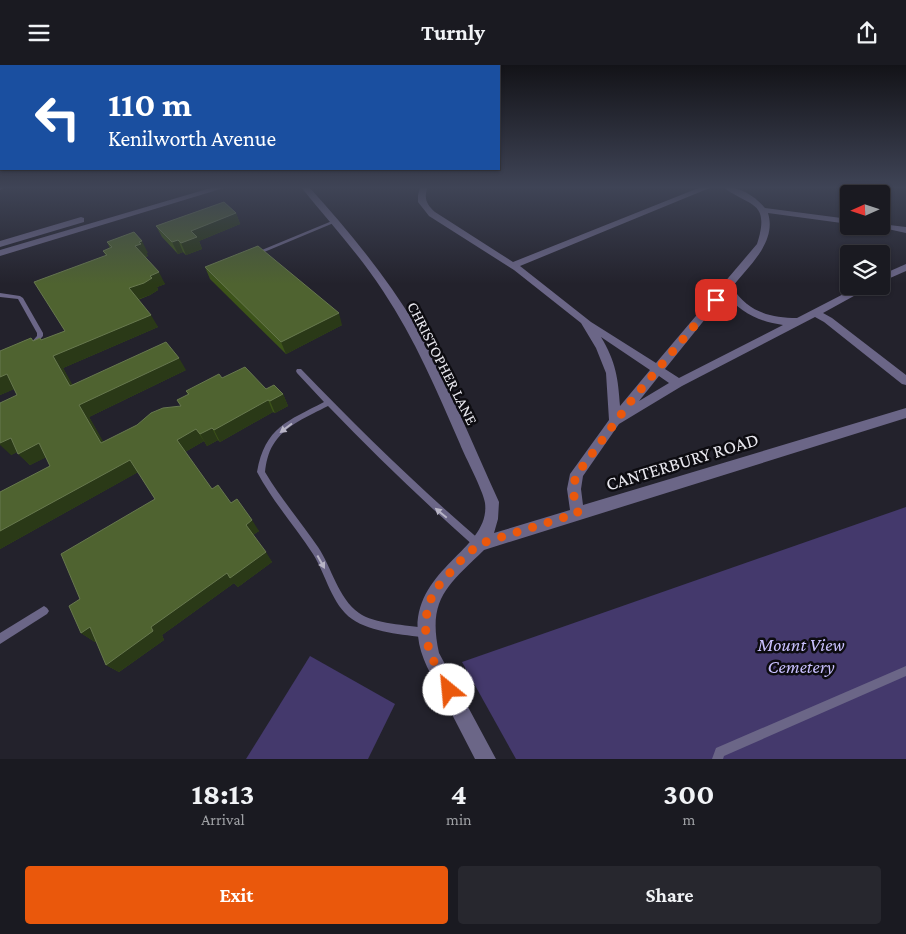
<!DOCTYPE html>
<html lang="en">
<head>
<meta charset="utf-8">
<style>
  :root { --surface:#1a1a21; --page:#27272e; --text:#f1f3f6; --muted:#9fa1a5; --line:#38383f; --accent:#ea580c }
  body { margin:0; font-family:"Crimson Pro",serif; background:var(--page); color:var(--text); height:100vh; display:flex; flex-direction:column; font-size:19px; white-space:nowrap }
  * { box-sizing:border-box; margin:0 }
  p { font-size:16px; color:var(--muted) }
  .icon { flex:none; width:28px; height:28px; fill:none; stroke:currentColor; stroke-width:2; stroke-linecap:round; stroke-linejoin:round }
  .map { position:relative; height:694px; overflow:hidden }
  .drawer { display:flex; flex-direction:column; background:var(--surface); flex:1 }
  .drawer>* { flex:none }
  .top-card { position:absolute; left:0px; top:0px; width:500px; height:105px; box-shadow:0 1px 4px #0004,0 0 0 1px var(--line); background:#1a4fa0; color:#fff; overflow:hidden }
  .needle { width:32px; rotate:267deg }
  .fabs { position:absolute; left:840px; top:120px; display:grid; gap:10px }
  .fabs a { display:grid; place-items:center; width:50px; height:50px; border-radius:5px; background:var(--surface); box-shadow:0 1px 4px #0004,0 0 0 1px var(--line); font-size:25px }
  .pin { position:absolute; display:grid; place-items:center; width:42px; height:42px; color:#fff; margin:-21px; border-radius:10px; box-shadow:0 2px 8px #0006 }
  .me { position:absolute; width:55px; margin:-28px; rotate:332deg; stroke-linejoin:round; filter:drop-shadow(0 0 4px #0008) }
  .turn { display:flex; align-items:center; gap:18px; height:105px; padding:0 25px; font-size:22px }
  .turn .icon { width:65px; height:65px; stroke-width:2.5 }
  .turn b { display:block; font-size:35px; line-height:42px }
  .eta { display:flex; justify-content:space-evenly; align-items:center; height:85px; text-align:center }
  .eta b { font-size:30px; font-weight:700; line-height:35px }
  .cta { display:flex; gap:10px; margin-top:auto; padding:10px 25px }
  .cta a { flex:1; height:58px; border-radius:5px; background:var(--accent); color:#fff; font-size:20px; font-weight:700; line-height:58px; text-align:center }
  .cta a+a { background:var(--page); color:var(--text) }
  header { display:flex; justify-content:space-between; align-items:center; height:65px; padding:0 25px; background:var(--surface); font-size:22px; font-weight:700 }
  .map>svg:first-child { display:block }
  .green { fill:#44396c }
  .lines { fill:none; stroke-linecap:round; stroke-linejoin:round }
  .lane { fill:#6b6687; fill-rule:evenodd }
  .street { fill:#6b6687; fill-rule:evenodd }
  .primary { fill:#b4a9ed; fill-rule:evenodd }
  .wall { fill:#3c5319 }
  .shaded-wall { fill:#2a3917 }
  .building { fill:#4f6330; stroke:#67784e }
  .oneway { fill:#b7b4c5 }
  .route { stroke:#ea580c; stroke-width:9; stroke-dasharray:0 16.2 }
  .labels { text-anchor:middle; stroke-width:5; stroke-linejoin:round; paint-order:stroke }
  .street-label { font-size:16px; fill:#e9e8ef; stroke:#0d0c11 }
  .near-street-label { font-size:19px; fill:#e9e8ef; stroke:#0d0c11 }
  .near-park-label { font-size:19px; font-style:italic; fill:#c9c0fe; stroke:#0d0c11 }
</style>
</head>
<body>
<header><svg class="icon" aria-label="menu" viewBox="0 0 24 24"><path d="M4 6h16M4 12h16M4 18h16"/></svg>Turnly<svg class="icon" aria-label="share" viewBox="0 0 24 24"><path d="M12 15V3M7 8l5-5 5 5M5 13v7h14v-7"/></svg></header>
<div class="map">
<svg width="906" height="694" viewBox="0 0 906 694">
  <rect width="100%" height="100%" fill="#23222c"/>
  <!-- green -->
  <g class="green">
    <path d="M906,442V694H516L462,597Z"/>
    <path d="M310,591L395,639L368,694H246Z"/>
  </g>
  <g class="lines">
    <!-- lane -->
    <g class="lane">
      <path d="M332,156L336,157L257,190L252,189Z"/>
      <path d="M0,228L20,231L23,233L43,268V271L35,280H31L30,279L37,271V268L18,234L0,232Z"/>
      <path d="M297,304H301C359,364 418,422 481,476L482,479L481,482L478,483L475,482C424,437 375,390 328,341C309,351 285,360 273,380C268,388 266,398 265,407C281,434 301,457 318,482C332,503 338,533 359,548C374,559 407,560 426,563L429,565L431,568L429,571L426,573C403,569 372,568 352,554C332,540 326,510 313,489C295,461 273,437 257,407C265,362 288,356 324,337L297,308L296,306Z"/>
      <path d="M44,541L47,543L49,546L47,549L0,579V568Z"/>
      <path d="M906,601V611L724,691L723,694H712L716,683Z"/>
    </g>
    <!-- street -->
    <g class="street">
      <path d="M214,122H227L0,191V185Z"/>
      <path d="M301,122H309C348,165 386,211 416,261C448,317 472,378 499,437L498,454L494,468L570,445L567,424L570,409L609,355L606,308L596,283L581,258L514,205L429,151L418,137V130L420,122H428C423,133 427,140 435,147L513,197L701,122H712L520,201L591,257L656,298L757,179C771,135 749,142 723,122C740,122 754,130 765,143L849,154V159L768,148C777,177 749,201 732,222C747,246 769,253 797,253L859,221H872L823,248L832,253L906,310V320L902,319L824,257L815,252L682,321L619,359L583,411L581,424L583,440L906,343V353L484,485C448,520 427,534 439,588L496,694H475C464,673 453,651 442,630C432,611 420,593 418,571C411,503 491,485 485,438C483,425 465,392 460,379C437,326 415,274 383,226C359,189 329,157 301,122ZM726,228C739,248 761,257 783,260L679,313L665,304ZM601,272L650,305L620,341C618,313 616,297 601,272ZM659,311L669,318L639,336Z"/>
      <path d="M81,152L84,153V157L0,182V176Z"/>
      <path d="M881,159L906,162V168L874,161H881Z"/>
      <path d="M906,199V206L881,217V210Z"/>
    </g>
    <!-- primary -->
    <path class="primary" d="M0,122H5L0,125Z"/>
  </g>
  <!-- wall -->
  <g class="wall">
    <path d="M236,148L240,159L199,176L202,184L186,190L183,187L178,189L162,172L156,161Z"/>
    <path d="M107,177L148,188H146L148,191L145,192L165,219L157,222L158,225L150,230L138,235L158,262L63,303L72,320L186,305L89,352L103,377L181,341L177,335L188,330L186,326L222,313L283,329L288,341L275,348L273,347L220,377L218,375L207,381L204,376L185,387L212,424L231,438L259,466L253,470L272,497L238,522L234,518L162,570L164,575L119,607L106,600L96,576L95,577L81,568L80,534L155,434L138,407L0,484V427L50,401L46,392L30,400L17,387L11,390L17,330L14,324L0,330V286L31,273L33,276L42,275L65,266L106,191L103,186L110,183Z"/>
    <path d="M205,202L342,260L286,289L210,214Z"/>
  </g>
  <!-- shaded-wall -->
  <g class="shaded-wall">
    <path d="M236,148L240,159L199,176L202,184L186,190L181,178L191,166Z"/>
    <path d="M178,175L183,187L178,189L172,177Z"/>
    <path d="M142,176L148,188H146L148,191L141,193L135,181L139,177Z"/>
    <path d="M159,207L165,219L157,222L158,225L150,230L136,235L129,223L150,211Z"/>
    <path d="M339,248L342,260L286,289L281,277Z"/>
    <path d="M151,250L158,262L63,303L80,333L70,321L53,291Z"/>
    <path d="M179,293L186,305L89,352L111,390L101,378L79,340Z"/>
    <path d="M7,309L19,322L0,330V312Z"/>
    <path d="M283,329L288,341L275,348L270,336Z"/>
    <path d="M268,335L273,347L220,377L214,365Z"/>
    <path d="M212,363L218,375L207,381L200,369Z"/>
    <path d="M196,364L204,376L185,387L177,375Z"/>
    <path d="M11,373L23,384L11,390L0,380V378Z"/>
    <path d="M39,378L51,390L30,400L18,389Z"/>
    <path d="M130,395L140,406L0,484V466Z"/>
    <path d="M252,455L259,466L253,470L246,460Z"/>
    <path d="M266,487L272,497L238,522L234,518L162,570L164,575L119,607L106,600L151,562L227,508Z"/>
    <path d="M90,562L103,571L95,577L81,568Z"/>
  </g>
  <!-- building -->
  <g class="building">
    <path d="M224,137L236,148L191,166L197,172L181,178L178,175L172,177L156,161Z"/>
    <path d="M134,167L142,176L139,177L141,179L135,181L159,207L150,211L152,213L144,218L129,223L151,250L53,291L70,321L166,277L179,293L79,340L101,378L137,360L151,348L163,343L181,341L177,335L189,329L186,326L219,309L222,313L245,302L266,324L274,320L283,329L270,336L268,335L214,365L212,363L200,369L196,364L177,375L212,424L218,420L231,438L237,434L252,455L246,460L266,487L230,513L227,508L151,562L153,566L106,600L90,562L81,568L69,541L80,534L61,489L155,434L130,395L0,466V427L50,401L39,378L18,389L11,373L0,378V338L17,330L7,309L0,312V286L31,273L33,276L40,273L41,275L65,266L34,217L107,190L103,186L112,182L107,177Z"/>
    <path d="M258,181L339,248L281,277L205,202Z"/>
  </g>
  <!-- one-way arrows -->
  <defs><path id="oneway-solid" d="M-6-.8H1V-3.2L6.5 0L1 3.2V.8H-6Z" transform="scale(1.25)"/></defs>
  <g class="oneway">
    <use href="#oneway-solid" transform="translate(286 363) rotate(143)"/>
    <use href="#oneway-solid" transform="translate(441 448) rotate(-140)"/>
    <use href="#oneway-solid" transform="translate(321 497) rotate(61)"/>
  </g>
  <!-- sky -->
  <linearGradient id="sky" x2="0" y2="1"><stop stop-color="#131318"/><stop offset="0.56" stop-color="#3f4456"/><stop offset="1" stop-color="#3f4456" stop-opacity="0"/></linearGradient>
  <rect width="906" height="219" fill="url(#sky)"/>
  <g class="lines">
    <!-- route -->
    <path class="route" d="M449,625L431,591L427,577L425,559L428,542L434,526L462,494L479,479L578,448C574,434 571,423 577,409L631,336L716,235"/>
  </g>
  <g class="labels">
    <!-- street labels -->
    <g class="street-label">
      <text transform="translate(443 298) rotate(63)" y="6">CHRISTOPHER LANE</text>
    </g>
    <!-- near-street labels -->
    <g class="near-street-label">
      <text transform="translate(682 396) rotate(-17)" y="7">CANTERBURY ROAD</text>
    </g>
    <!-- near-park labels -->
    <g class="near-park-label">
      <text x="801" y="586">Mount View<tspan x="801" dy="22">Cemetery</tspan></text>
    </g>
  </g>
</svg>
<div class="fabs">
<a><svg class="needle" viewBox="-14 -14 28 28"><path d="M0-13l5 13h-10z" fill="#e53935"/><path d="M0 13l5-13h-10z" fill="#9fa1a5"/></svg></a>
<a><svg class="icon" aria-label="layers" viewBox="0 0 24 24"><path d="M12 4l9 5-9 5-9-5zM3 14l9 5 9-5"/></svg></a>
</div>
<div class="pin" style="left:716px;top:235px;background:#d93025"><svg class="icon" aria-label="arrive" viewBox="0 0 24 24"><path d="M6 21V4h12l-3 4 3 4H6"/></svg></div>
<svg class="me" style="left:449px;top:625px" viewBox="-20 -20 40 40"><circle r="19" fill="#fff"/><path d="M0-13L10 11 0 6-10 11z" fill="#ea580c"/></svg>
<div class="top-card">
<div class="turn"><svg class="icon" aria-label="left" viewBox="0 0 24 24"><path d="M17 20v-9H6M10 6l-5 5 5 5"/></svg><div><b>110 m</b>Kenilworth Avenue</div></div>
</div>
</div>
<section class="drawer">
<div class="eta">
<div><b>18:13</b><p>Arrival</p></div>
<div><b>4</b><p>min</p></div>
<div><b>300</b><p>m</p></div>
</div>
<div class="cta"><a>Exit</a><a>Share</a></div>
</section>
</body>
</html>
